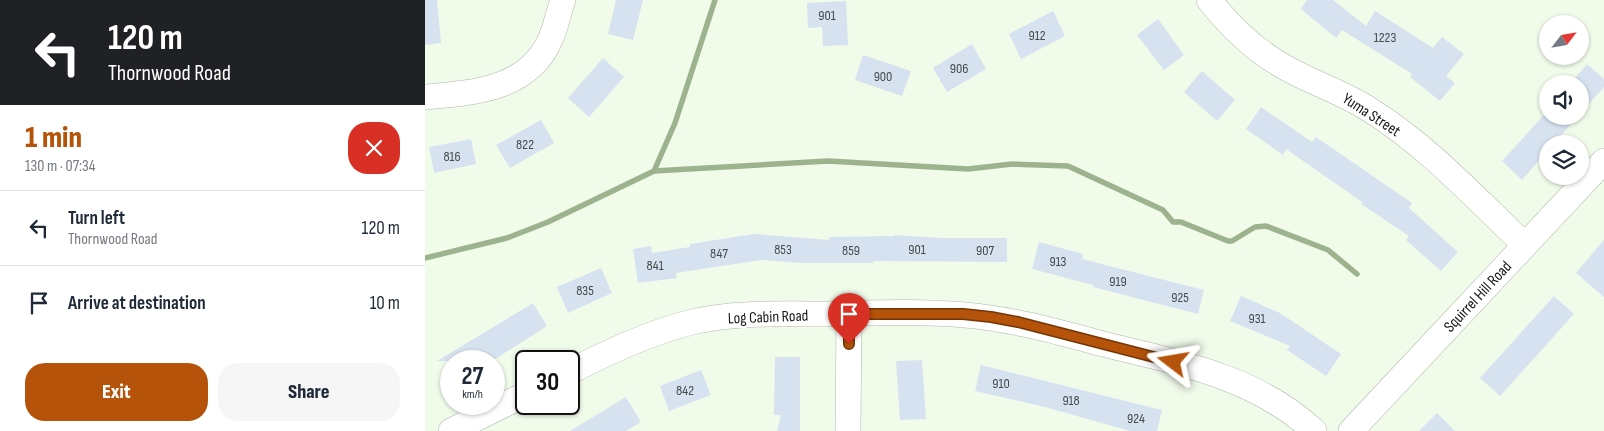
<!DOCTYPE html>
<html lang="en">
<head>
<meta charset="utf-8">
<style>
  :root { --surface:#fff; --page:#f6f6f7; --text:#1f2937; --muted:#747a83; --line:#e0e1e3; --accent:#b45309 }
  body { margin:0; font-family:"Sofia Sans Condensed",sans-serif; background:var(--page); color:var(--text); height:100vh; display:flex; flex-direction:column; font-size:19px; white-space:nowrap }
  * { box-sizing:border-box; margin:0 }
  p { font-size:16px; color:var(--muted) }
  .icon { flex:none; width:28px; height:28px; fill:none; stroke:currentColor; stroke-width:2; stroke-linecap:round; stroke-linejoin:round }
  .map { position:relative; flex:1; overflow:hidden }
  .sheet { display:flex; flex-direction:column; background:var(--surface); width:425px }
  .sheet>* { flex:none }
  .top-card { background:#202124; color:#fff; overflow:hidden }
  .needle { width:32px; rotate:59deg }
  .buttons { position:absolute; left:1114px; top:15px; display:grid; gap:10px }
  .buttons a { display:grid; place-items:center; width:50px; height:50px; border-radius:50%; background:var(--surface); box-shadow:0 1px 4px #0004; font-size:25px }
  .speed { position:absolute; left:15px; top:350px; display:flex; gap:10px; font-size:25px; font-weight:700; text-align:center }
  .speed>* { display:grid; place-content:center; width:65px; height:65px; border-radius:50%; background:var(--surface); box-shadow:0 1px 4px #0004; line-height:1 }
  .speed small { font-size:12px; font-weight:400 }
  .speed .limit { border:2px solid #111; border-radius:8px; background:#fff; color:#111 }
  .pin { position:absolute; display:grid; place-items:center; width:42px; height:42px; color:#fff; margin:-51px -21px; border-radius:50% 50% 50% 0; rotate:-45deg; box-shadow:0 0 5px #0007 }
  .pin .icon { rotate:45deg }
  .me { position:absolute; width:55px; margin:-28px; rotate:284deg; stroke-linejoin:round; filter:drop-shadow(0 0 4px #0008) }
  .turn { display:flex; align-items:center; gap:18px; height:105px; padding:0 25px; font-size:22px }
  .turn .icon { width:65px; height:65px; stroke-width:2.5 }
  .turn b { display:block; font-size:35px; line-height:42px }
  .round { display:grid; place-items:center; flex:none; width:52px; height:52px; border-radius:20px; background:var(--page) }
  .head { display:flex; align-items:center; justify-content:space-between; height:85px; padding:0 25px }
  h1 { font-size:30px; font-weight:800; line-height:38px; color:var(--accent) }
  .action { display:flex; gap:10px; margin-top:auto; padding:10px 25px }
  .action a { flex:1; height:58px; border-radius:20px; background:var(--accent); color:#fff; font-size:20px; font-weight:800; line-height:58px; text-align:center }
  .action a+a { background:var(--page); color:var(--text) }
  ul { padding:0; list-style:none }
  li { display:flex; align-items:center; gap:15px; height:75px; padding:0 25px; border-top:1px solid var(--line) }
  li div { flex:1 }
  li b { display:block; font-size:19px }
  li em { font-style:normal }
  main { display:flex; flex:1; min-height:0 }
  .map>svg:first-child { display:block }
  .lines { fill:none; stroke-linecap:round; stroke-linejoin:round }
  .stream { stroke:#9db38e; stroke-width:5.5 }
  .building { fill:#d7e2f1 }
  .minor-casing { stroke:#aeb7a8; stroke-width:26 }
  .minor { stroke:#fff; stroke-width:25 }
  .route-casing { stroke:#753606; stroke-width:12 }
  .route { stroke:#b45309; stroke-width:9 }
  .labels { text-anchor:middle; stroke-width:5; stroke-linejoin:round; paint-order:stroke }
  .number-label { font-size:14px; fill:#454a4a }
  .street-label { font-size:16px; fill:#141812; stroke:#fff }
</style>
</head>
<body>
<main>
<section class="sheet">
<div class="top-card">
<div class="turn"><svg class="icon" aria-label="left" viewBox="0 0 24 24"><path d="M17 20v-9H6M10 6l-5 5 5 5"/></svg><div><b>120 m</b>Thornwood Road</div></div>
</div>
<div class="head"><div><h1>1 min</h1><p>130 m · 07:34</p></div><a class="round" style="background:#d93025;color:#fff"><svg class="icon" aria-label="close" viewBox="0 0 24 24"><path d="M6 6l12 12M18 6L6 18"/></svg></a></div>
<ul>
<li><svg class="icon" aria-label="left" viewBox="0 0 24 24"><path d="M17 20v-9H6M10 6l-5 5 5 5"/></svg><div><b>Turn left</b><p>Thornwood Road</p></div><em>120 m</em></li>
<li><svg class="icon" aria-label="arrive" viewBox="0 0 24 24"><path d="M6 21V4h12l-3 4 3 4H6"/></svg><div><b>Arrive at destination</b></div><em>10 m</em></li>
</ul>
<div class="action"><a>Exit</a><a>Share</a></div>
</section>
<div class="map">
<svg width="1179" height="431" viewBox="0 0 1179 431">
  <rect width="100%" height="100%" fill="#f1fbea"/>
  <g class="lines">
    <!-- stream -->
    <g class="stream">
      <path d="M229,171L250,123L290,0"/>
      <path d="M0,258L82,238L123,222L229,171L403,161L543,169L587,164L643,166L738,210L748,222H756L803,241H807L830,227L841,226L903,250L932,274"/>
    </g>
  </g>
  <!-- building -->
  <g class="building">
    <path d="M0,0H12L16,43L0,45Z"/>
    <path d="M191,0H218L208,40L183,34Z"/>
    <path d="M882,0H908L941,26L950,11L1008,48L1017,37L1039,54L1021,76L1030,83L1015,101L985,77L987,74L917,30L911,38L876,9Z"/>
    <path d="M421,1L423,45L398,46L397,27L383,28L382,3Z"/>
    <path d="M628,11L640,36L596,59L584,34Z"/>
    <path d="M733,19L759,55L739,70L712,35Z"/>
    <path d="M547,44L561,69L522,92L508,68Z"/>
    <path d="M438,55L486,71L477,96L430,80Z"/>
    <path d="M178,58L199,77L164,117L143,98Z"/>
    <path d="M1162,64L1179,79V87L1155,114V84H1145Z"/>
    <path d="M777,71L810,100L792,121L759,92Z"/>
    <path d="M836,107L887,142L891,137L987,203L984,208L1033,252L1016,271L981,240L984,236L936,204L937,202L861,149L858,155L821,129Z"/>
    <path d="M1118,116H1153L1129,144H1122V151L1097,180L1077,161Z"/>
    <path d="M116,120L129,143L85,168L71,145Z"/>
    <path d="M46,139L51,164L9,173L4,147Z"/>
    <path d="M329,234L404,240V237L469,236V235L516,238H582V262L448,261V263H376L336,260L251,273L252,278L213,283L208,249L226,246L227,253L265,247V244Z"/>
    <path d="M1179,240V297L1151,273Z"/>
    <path d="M614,242L658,254L657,259L779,290L773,314L668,287V285L607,269Z"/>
    <path d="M176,268L187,293L143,313L132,287Z"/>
    <path d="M816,296L855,313L916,354L901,376L862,350L865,346L805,321Z"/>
    <path d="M1129,296L1149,314L1075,396L1055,378Z"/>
    <path d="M108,303L122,326L75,356L66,361H12Z"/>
    <path d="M350,357H375V431H352L356,415H349Z"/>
    <path d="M497,360L501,419L475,420L471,361Z"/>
    <path d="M556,365L737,410L732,431H705L620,407L550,391Z"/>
    <path d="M276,370L286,395L244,411L235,386Z"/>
    <path d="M201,397L216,422L201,431H145Z"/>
    <path d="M1012,413L1030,431H994Z"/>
  </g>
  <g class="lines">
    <!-- minor casing -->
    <g class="minor-casing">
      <g id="minor">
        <path d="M784,0C806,28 831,52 863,69C890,84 919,93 945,110C1003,146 1051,199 1100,245"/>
        <path d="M0,97C47,93 103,90 125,40C131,28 133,13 138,0"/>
        <path d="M144,372C184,352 223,333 267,322C309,312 356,314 399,314C446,313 494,311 540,315C588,319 633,332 678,344C754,363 830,376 889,431"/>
        <path d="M26,431L101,394"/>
        <path d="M423,431L424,314"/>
        <path d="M926,431L1179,161"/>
      </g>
    </g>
    <!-- minor -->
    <use href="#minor" class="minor"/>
  </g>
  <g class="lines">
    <!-- route casing -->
    <g class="route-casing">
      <path id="route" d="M424,344V314H538L566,317L593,322L748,362"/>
    </g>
    <!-- route -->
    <use href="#route" class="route"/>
  </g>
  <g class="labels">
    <!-- number labels -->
    <g class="number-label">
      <text x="402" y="20">901</text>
      <text x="612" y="40">912</text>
      <text x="960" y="42">1223</text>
      <text x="534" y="73">906</text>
      <text x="458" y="81">900</text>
      <text x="100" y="149">822</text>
      <text x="27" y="161">816</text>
      <text x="358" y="254">853</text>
      <text x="492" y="254">901</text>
      <text x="426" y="255">859</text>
      <text x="560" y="255">907</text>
      <text x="294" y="258">847</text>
      <text x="633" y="266">913</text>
      <text x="230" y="270">841</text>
      <text x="693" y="286">919</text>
      <text x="160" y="295">835</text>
      <text x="755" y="302">925</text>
      <text x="832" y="323">931</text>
      <text x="576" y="388">910</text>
      <text x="260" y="395">842</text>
      <text x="646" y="405">918</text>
      <text x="711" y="423">924</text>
    </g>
    <!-- street labels -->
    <g class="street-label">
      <text transform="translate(947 114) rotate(33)" y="6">Yuma Street</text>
      <text transform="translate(1052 296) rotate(-47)" y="6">Squirrel Hill Road</text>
      <text transform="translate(343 316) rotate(-2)" y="6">Log Cabin Road</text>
    </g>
  </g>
</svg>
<div class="buttons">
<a><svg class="needle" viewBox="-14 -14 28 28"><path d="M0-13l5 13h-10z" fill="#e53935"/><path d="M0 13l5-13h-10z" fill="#747a83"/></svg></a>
<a><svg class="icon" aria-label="sound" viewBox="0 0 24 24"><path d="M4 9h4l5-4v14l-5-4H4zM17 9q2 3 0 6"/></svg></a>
<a><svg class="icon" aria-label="layers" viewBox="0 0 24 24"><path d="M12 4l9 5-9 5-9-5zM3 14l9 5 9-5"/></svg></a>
</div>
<div class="speed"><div>27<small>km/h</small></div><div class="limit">30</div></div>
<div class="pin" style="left:424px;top:344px;background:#d93025"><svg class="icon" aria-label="arrive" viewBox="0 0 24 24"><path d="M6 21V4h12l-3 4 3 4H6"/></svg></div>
<svg class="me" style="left:748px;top:362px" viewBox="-20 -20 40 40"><path d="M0-17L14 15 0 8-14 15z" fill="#b45309" stroke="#fff" stroke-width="4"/></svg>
</div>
</main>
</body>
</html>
